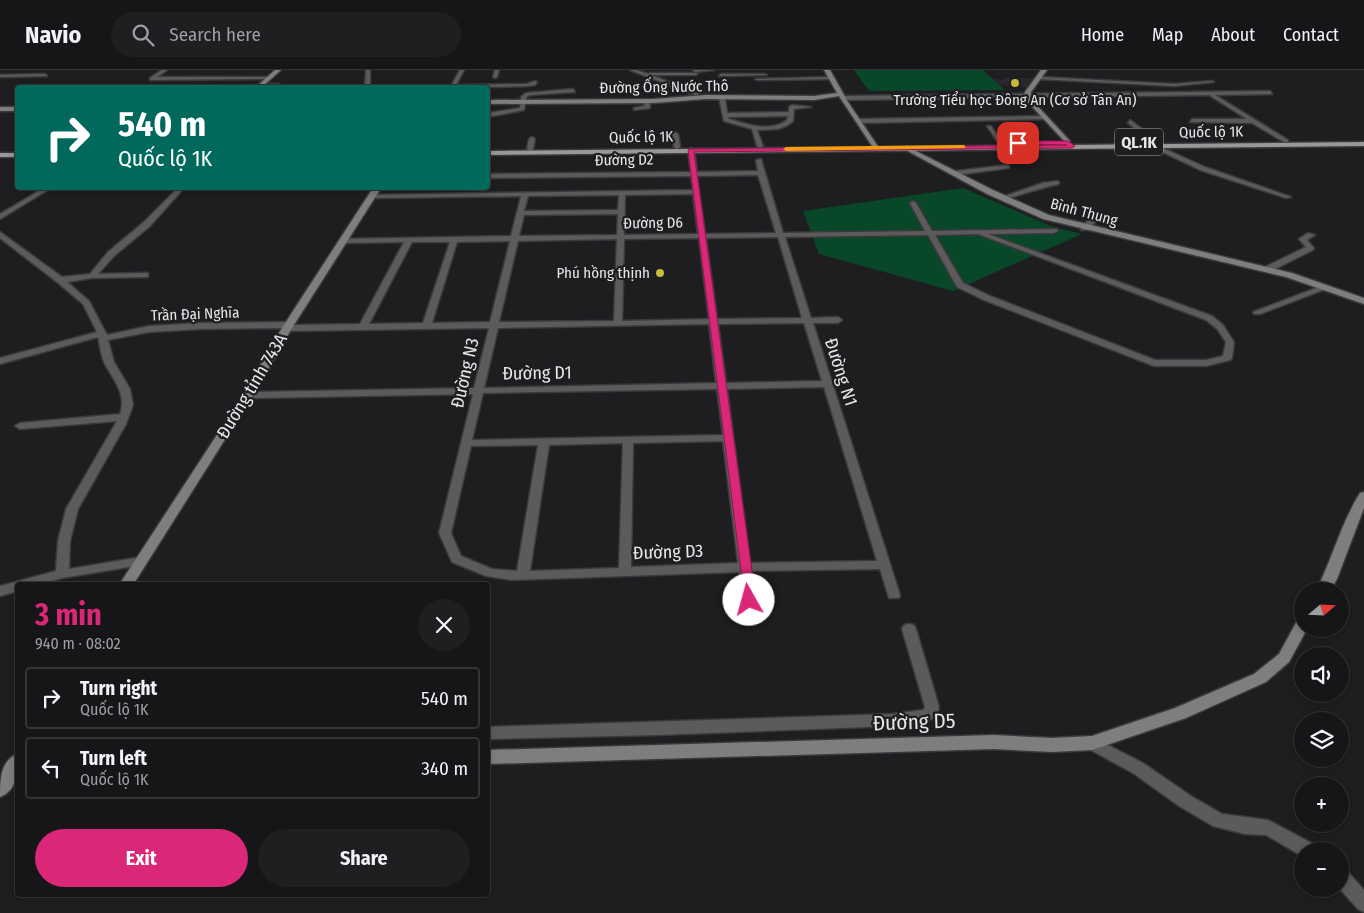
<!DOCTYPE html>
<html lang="en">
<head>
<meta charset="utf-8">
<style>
  :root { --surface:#161618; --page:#1f1f21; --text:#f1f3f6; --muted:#9e9fa2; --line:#353537; --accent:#db2777 }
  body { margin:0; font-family:"Fira Sans Condensed",sans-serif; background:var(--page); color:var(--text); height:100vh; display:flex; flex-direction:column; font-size:19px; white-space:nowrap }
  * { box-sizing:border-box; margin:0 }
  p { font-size:16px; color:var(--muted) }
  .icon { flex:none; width:28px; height:28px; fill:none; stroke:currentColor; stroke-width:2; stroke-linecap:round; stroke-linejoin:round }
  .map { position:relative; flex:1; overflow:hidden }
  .sheet { position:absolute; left:15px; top:512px; width:475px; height:315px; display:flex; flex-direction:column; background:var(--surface); border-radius:5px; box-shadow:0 2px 8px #0003,0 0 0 1px var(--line) }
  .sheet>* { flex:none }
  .top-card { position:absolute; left:15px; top:15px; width:475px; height:105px; border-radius:5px; box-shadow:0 2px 8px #0003,0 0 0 1px var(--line); background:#00695c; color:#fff; overflow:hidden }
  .needle { width:32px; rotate:71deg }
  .buttons { position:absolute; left:1294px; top:512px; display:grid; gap:10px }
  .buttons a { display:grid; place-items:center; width:55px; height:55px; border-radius:50%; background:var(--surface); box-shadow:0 2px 8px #0003,0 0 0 1px var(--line); font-size:25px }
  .pin { position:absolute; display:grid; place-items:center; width:42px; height:42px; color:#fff; margin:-21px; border-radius:10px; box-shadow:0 2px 8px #0006 }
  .me { position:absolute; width:55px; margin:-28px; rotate:353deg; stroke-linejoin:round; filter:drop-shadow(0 0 4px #0008) }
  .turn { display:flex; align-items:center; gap:18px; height:105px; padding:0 20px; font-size:22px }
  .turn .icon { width:65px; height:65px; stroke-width:2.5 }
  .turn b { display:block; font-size:35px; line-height:42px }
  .round { display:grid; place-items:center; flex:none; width:52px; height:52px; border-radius:26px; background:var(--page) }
  .overview { display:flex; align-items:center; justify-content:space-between; height:85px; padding:0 20px }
  h1 { font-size:30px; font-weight:700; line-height:38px; color:var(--accent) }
  .primary-button { display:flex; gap:10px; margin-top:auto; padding:10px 20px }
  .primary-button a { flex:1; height:58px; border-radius:30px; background:var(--accent); color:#fff; font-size:20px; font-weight:700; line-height:58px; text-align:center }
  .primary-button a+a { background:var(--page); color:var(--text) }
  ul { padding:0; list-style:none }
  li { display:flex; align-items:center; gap:15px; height:62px; margin:0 10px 8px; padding:0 10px; border:2px solid var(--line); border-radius:5px }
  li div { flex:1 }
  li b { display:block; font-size:19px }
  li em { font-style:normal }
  header { display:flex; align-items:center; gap:30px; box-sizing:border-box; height:70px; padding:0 25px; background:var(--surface); border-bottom:1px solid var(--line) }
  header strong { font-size:24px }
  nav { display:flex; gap:28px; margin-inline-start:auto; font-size:18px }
  .search { width:350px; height:45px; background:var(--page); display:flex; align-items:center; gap:12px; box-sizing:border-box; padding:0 18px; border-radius:28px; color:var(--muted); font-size:19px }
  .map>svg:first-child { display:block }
  .built { fill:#2a262e }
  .green { fill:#084828 }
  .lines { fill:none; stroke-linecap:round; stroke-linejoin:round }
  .street-casing { stroke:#3a393c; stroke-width:3 }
  .secondary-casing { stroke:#3a393c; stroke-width:3 }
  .primary-casing { stroke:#3a393c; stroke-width:3 }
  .street { fill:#5c5a5b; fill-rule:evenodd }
  .secondary { fill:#807d7d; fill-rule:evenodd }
  .primary { fill:#9b9798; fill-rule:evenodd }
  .route { fill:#db2777; stroke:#8e194d }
  .slow { fill:#f59e0b }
  .poi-dot { fill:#caba3a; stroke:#1e1d20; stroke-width:2 }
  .labels { text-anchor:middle; stroke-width:4.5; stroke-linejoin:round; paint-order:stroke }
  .far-street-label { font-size:15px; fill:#e7e6e8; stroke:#1e1d20 }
  .far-poi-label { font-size:15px; fill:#e7e6e8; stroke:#1e1d20 }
  .shield { fill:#1e1d20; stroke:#abaaac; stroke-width:1 }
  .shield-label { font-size:16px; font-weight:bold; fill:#e7e6e8 }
  .street-label { font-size:18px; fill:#e7e6e8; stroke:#1e1d20 }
  .near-street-label { font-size:21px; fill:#e7e6e8; stroke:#1e1d20 }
</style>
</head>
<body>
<header>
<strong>Navio</strong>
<div class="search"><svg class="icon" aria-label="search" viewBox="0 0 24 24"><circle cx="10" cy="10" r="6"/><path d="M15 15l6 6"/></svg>Search here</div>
<nav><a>Home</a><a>Map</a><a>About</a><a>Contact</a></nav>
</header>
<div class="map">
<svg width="1364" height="843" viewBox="0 0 1364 843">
  <rect width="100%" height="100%" fill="#1e1d20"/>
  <!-- built -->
  <path class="built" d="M1004,8H1037L1028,18L1000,15L993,9L1005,10Z"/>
  <!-- green -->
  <g class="green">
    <path d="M854,0H983L1005,20L869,21Z"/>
    <path d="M963,118L1053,157L1082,164L953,221L819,184L803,141Z"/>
  </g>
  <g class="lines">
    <!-- street casing -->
    <g class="street-casing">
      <g id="street">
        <path d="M162,0H167L157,7H268L270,8L268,9L150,10V8Z"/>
        <path d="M366,0H370V18H365Z"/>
        <path d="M460,0H464L456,15L527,14L535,11L537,12L535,15L527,16L450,18Z"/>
        <path d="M495,0H499L497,7L495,8L493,7Z"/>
        <path d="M630,0H636L648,4L650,3H698L696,5H651L700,24L695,25Z"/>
        <path d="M693,0H714L695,2Z"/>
        <path d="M45,4L47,6L0,7V5Z"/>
        <path d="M721,4H765L767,5L719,6Z"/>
        <path d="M832,7L834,9L757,10L755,9Z"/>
        <path d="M1040,7L1174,14L1212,11L1214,12L1174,16L1038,9Z"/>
        <path d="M259,14H278L280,15L257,16Z"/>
        <path d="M573,19L575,22L529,25L526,28L524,40L488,47V43L520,38L521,27L526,23Z"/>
        <path d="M1270,21L1272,24L1215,25L1288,70V72H1284L1252,53L1190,52L1192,49H1247L1209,25L843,30L840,28L843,26Z"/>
        <path d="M722,26L725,28L727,43L789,42V37L792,35L811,37L794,39L793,51L788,55L778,59L757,60L763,76L760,78L757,76L752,59L724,51L719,28ZM788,46L787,50C770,63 747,54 729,49L728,47Z"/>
        <path d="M646,29L649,31L650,38L634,40V38L645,36L643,31Z"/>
        <path d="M1046,46L1048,49L858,53L855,51L858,49Z"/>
        <path d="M1130,50L1158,71V73H1154L1128,53Z"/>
        <path d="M987,56H991L1003,74H999Z"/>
        <path d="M675,62L678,64L680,77L677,79L674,77L672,64Z"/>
        <path d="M532,67L535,69L533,79L530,81L527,79L529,69Z"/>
        <path d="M1154,74L1205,97L1291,127L1286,128L1200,100L1152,77L1151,76Z"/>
        <path d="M691,78L694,80L697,102L758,101L756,90L761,89L783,163L925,161L910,133L913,131L916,133L932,161L1057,159L1058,161L1054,163L988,164L1212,246L1223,255L1234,272L1232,288L1230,290L1206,296H1154L984,230L957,217L928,165L785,167L811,248L838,247L842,250L838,253H813L900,525L899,528H889L880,499L752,501L755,530L754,533H744L743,530L739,502L512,510L486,506L452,492L439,463L473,324L248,328L243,325L248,322L474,318L489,258L287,261L283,258L201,259L149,262L108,270L114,292L130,319L133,335L126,354L78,439L70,471L69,499L141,487L145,488L147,491L145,494L141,495L62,508L38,515H18V521L0,526V516L56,501L58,471L66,439L117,351L20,359L15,356L20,353L120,344C127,324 114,311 105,294C101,286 100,275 98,267L0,294V288L97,262L83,234L57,212L0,168V162L62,207L90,204L108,182L144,152L178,118H184L150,156L114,186L98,204L145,203H148V207L92,208L67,212L89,231L107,265L149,256L201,253L289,252L293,255L360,254L404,172L343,173H340V169L511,166L521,126L371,128L368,126L369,125L693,120L691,106L488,108V104L691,102L688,80ZM758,105L776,163L705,164L697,106ZM693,124L698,164L624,165L625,125ZM619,125L618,140L524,141L528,126ZM618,144L617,165L519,166L524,145ZM978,164L1206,250L1217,259L1226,272L1223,286L1206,290H1155L990,226L963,213L935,165ZM778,167L802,248L717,249L706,168ZM699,168L709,249L622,251L624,169ZM617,169L614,251L499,252L518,171ZM510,171L490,252L432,253L457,172ZM412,172H450L423,253L369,254ZM804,253L822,311L726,313L718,254ZM709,254L716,313L484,318L498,258ZM824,317L877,491L750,493L727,319ZM717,319L723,365L472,370L483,323ZM723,371L738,493L631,497L633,373ZM623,373L619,498L530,501L549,375ZM538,375L517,501L492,499L461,486L451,463L471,376Z"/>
        <path d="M1007,95L1009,96V98L956,105L953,103L956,101Z"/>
        <path d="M1057,111L1059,112V114C1040,118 1021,125 1002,130L999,128L1043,113Z"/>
        <path d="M44,118H51L0,149V144Z"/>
        <path d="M1098,144L1103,145L1087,160H1081V156Z"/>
        <path d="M1308,163L1315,165L1307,170L1314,178L1313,180L1271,201H1265V197L1306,177L1299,169Z"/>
        <path d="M1324,215L1331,217L1260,244H1254L1253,242Z"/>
        <path d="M909,554L914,555L916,559L939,637L937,646L926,652L893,656L657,665L488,669V657L893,644L923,640L925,637L902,559L904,555Z"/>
        <path d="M1092,667L1143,693L1191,726L1222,744L1268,750L1315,775L1317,781H1302V786L1266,765L1245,764L1213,756L1179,736L1133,703L1087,678L1084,673L1087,668Z"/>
        <path d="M1340,798L1346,800L1364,820V842L1358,839L1340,819Z"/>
      </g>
    </g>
    <!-- secondary casing -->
    <g class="secondary-casing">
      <g id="secondary">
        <path d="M275,0H281L261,18H255Z"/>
        <path d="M824,0H830L848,32L879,78L878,79H874L839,26L814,30L706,29L654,33L488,34V30L654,29L706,25L814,26L837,23Z"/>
        <path d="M1041,0H1047L1031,22L1030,28L1070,71V73H1066L1024,28L1025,22Z"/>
        <rect x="0" y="37" width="18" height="4"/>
        <path d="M904,77H908L993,120L1049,145L1292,203L1364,228V234L1286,207L1043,149L987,124L904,79Z"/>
        <path d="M373,118H381L292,258L253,325L133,515H119L243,325L282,258Z"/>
        <path d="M1364,422V438L1337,509L1330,521H1316C1332,490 1341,453 1360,423Z"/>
        <path d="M1302,549V559H1307L1289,592L1266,612L1186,648L1092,680L1052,682L994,679L488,694V680L994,665L1052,668L1092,666L1175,638L1254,604L1279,584L1297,551Z"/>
        <path d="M18,684C18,700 18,720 0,727C0,711 0,690 18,684Z"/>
      </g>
    </g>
    <!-- primary casing -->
    <g class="primary-casing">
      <g id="primary">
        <path d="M1364,72V76L488,85V81Z"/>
        <rect x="0" y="83" width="18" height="4"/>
      </g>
    </g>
    <!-- street -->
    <use href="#street" class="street"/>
    <!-- secondary -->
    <use href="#secondary" class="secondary"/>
    <!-- primary -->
    <use href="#primary" class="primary"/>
  </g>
  <!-- route -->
  <path class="route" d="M1016,71H1068L1075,76L1072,78L694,82L756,530L754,533H745L688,80L691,79L1067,75L1018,74Z"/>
  <!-- slow -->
  <path class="slow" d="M964,75L966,78L786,81L783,79L786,77Z"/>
  <!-- markers -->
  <g class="poi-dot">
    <circle cx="1015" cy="13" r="5"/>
    <circle cx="660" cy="203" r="5"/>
  </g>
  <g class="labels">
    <!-- far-street labels -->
    <g class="far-street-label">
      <text transform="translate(664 17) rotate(-1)" y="5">Đường Ống Nước Thô</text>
      <text transform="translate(1211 62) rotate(-1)" y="5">Quốc lộ 1K</text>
      <text transform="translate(641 67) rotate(-1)" y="5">Quốc lộ 1K</text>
      <text transform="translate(624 90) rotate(-1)" y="5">Đường D2</text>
      <text transform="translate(1084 142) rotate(15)" y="5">Bình Thung</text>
      <text transform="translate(653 153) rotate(-1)" y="5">Đường D6</text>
      <text transform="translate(195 244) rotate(-2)" y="5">Trần Đại Nghĩa</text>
    </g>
    <!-- far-poi labels -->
    <g class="far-poi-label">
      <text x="1015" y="35">Trường Tiểu học Đông An (Cơ sở Tân An)</text>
      <text x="650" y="208" text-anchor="end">Phú hồng thịnh</text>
    </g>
    <!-- shield labels -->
    <rect class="shield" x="1115" y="58.5" width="48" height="27" rx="4"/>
    <g class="shield-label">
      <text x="1139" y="78">QL.1K</text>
    </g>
    <!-- street labels -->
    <g class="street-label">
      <text transform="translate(841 302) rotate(72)" y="6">Đường N1</text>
      <text transform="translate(465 303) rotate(-77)" y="6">Đường N3</text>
      <text transform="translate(537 303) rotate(-1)" y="6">Đường D1</text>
      <text transform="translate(252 316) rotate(-59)" y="6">Đường tỉnh 743A</text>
      <text transform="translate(668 482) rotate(-2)" y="6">Đường D3</text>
    </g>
    <!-- near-street labels -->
    <g class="near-street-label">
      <text transform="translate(914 652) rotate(-2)" y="7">Đường D5</text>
    </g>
  </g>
</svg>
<div class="buttons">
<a><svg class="needle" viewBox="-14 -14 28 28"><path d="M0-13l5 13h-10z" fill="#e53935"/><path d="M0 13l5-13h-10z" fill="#9e9fa2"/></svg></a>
<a><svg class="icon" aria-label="sound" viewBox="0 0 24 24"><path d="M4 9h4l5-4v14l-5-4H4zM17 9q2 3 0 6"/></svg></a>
<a><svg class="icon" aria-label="layers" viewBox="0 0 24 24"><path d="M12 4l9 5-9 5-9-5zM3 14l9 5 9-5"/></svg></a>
<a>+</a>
<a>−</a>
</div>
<div class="pin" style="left:1018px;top:73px;background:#d93025"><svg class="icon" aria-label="arrive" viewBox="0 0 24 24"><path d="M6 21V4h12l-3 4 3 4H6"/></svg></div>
<svg class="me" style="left:749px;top:530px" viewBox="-20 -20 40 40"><circle r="19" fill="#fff"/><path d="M0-13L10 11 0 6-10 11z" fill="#db2777"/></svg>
<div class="top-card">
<div class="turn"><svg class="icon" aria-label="right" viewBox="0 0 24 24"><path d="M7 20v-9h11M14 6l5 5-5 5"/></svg><div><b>540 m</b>Quốc lộ 1K</div></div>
</div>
<section class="sheet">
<div class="overview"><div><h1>3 min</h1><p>940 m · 08:02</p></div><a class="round"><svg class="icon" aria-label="close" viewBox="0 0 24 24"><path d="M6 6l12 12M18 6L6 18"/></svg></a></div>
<ul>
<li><svg class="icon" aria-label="right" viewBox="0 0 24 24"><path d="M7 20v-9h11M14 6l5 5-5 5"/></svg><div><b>Turn right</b><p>Quốc lộ 1K</p></div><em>540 m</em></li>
<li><svg class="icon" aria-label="left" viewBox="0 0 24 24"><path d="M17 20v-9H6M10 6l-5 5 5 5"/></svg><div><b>Turn left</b><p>Quốc lộ 1K</p></div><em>340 m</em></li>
</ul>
<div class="primary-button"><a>Exit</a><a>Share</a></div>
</section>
</div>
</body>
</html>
